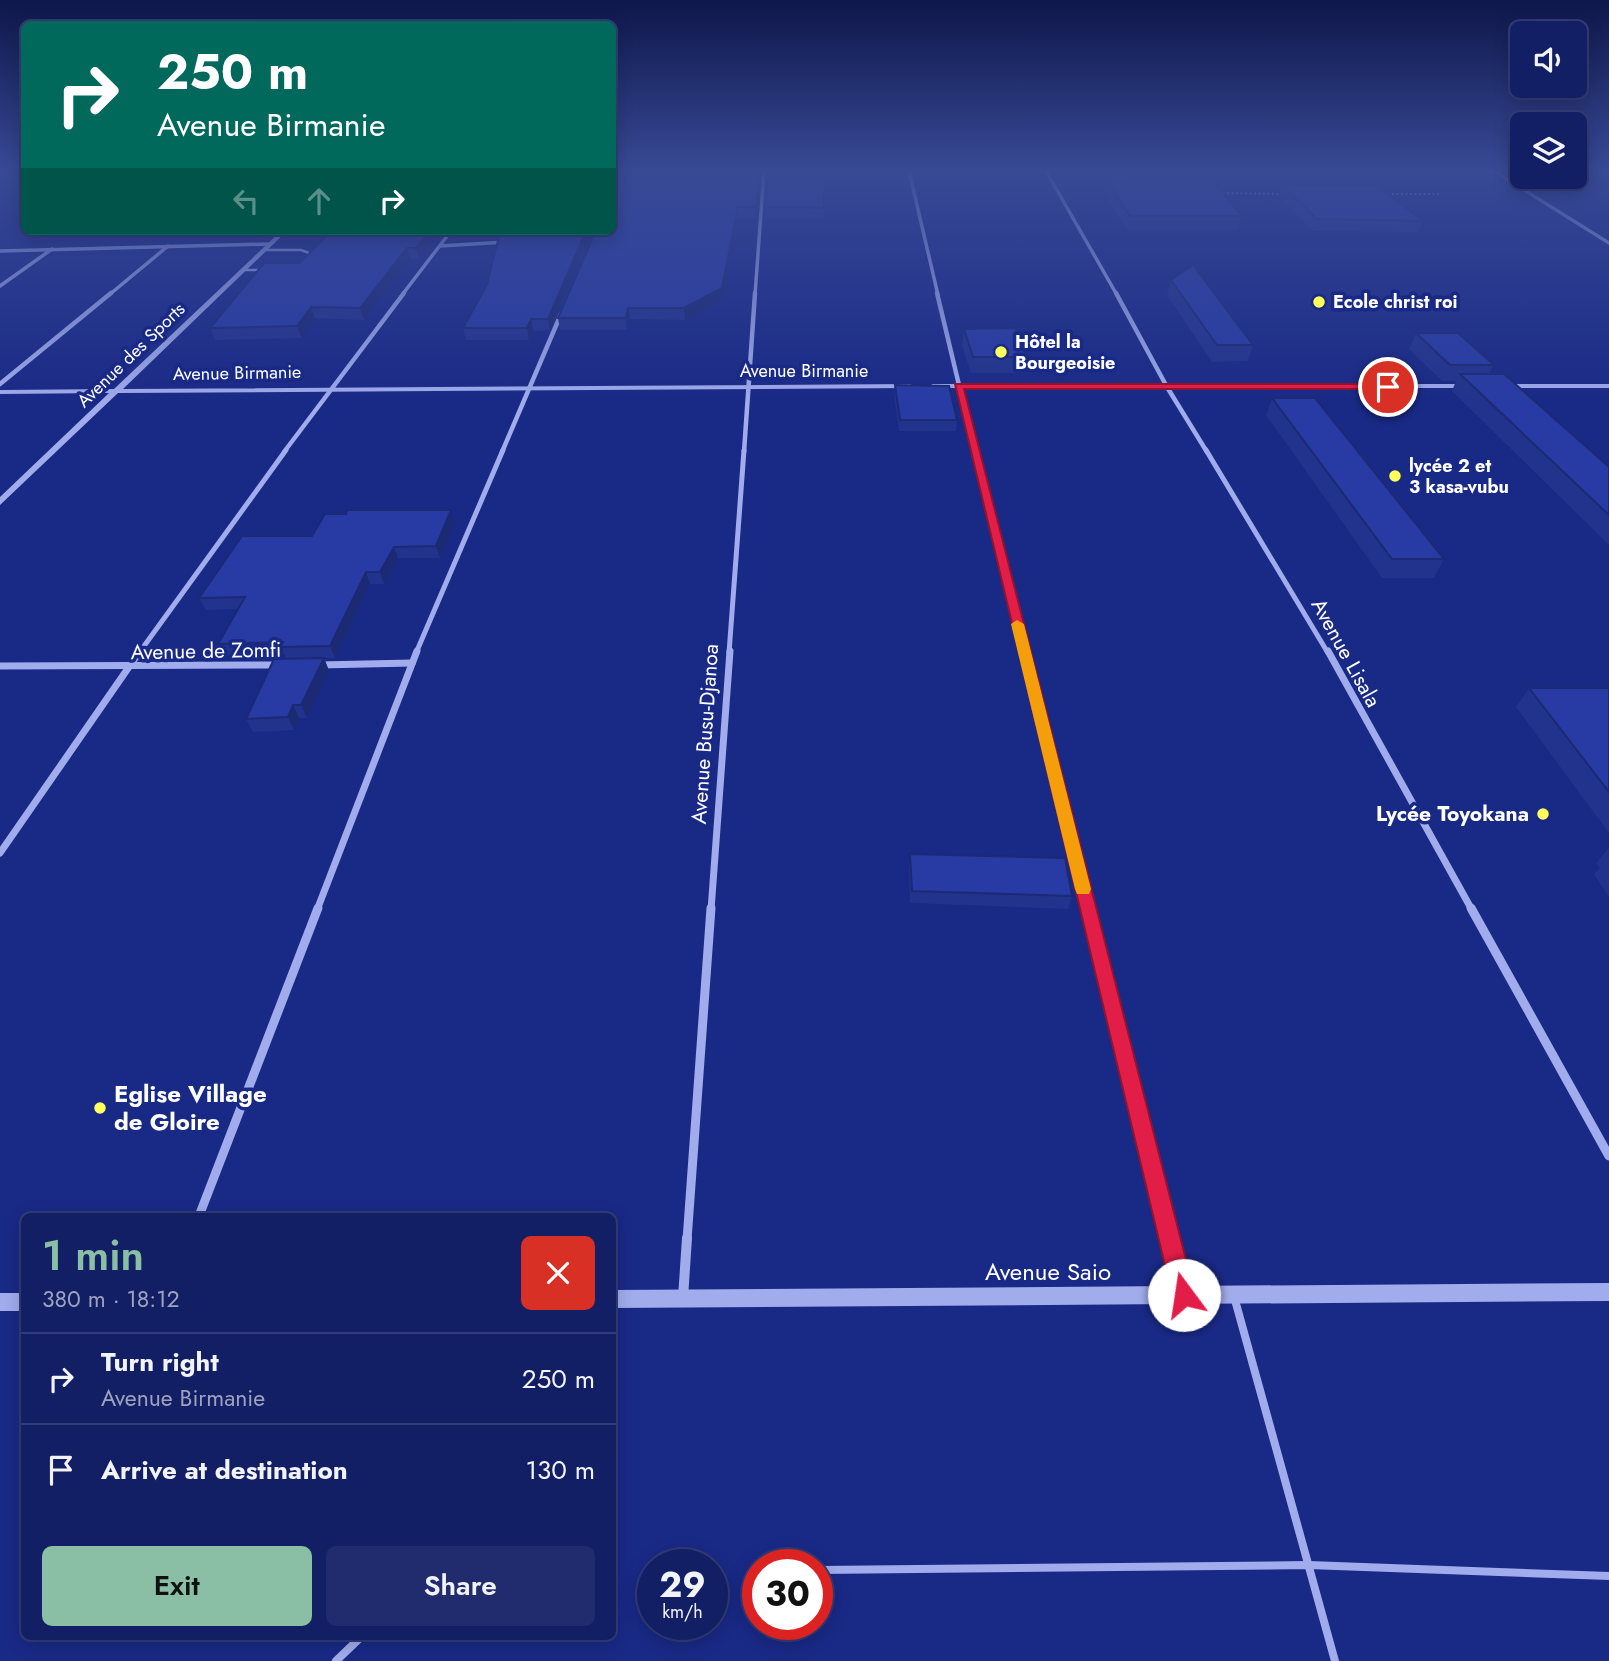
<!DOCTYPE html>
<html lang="en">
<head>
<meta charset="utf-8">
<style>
  :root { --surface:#131f64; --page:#202c6d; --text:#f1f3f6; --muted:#9da2bf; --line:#323d78; --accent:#8abfa5 }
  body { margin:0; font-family:Jost,sans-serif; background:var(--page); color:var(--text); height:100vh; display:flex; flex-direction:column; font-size:26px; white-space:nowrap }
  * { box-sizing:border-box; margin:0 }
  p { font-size:23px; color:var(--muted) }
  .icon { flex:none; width:38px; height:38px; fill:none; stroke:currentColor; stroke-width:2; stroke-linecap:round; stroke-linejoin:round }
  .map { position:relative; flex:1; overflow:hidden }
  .panel { position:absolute; left:21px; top:1213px; width:595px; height:427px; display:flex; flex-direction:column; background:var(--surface); border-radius:10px; box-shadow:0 4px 18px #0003,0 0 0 2px var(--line) }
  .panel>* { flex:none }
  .banner { position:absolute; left:21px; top:21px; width:595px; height:214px; border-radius:10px; box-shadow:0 4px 18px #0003,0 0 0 2px var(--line); background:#00695c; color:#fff; overflow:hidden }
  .tools { position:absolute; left:1510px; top:21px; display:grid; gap:14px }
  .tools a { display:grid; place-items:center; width:77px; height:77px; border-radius:10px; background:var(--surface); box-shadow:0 4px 18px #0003,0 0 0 2px var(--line); font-size:35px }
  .speed { position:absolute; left:637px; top:1549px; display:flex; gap:14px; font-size:35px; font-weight:700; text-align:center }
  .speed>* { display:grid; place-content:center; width:91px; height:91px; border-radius:50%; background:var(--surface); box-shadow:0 4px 18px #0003,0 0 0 2px var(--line); line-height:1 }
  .speed small { font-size:18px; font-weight:400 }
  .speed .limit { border:10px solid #d22; background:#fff; color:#111 }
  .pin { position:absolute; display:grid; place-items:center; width:60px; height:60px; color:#fff; margin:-30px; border:4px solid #fff; border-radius:50%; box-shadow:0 2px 7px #0007 }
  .me { position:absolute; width:77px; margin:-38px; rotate:346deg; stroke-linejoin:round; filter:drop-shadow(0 0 5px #0008) }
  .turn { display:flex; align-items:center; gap:24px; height:147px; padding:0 21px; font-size:32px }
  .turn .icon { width:91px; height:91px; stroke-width:2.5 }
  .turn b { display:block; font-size:49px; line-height:60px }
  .lanes { display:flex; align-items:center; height:66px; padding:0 21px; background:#0003; justify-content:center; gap:35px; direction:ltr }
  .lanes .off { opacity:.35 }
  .round { display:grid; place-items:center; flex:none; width:74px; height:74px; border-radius:10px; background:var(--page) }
  .overview { display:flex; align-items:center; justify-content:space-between; height:119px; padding:0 21px }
  h1 { font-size:42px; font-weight:600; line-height:52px; color:var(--accent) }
  .primary-button { display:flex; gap:14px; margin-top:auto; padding:14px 21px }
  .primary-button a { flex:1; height:80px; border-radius:10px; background:var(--accent); color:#111; font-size:28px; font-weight:600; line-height:80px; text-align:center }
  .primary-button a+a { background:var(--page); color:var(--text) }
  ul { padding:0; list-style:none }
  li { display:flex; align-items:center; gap:21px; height:91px; padding:0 21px; border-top:2px solid var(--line) }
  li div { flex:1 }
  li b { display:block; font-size:26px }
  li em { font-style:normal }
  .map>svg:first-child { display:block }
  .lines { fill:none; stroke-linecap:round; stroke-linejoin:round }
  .path { stroke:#a0acec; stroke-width:2; stroke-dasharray:2 2.5; stroke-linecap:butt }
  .service-far1 { stroke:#a0acec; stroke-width:2.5 }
  .service { stroke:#a0acec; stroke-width:8 }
  .minor-far5 { stroke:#a0acec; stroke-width:3.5 }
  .minor-far4 { stroke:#a0acec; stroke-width:4.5 }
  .minor-far3 { stroke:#a0acec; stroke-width:5 }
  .minor-far2 { stroke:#a0acec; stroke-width:7 }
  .minor-far1 { stroke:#a0acec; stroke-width:9 }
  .minor { stroke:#a0acec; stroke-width:10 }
  .tertiary { fill:#a0acec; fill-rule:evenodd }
  .wall { fill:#22338d }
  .shaded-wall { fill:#1c2973 }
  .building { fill:#283ba4; stroke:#1c2973; stroke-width:2 }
  .route { fill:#e11d48; stroke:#92132f; stroke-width:2 }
  .slow { fill:#f59e0b }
  .poi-dot { fill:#feff5b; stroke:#192986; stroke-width:2.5 }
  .labels { text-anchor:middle; stroke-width:7; stroke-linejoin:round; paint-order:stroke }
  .far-poi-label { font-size:18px; font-weight:bold; fill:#fff; stroke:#192986; text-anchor:start }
  .far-street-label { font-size:18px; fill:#fff; stroke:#192986 }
  .street-label { font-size:21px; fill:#fff; stroke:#192986 }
  .poi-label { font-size:21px; font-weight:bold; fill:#fff; stroke:#192986; text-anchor:end }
  .near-poi-label { font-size:24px; font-weight:bold; fill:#fff; stroke:#192986; text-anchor:start }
  .near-street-label { font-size:24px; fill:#fff; stroke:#192986 }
</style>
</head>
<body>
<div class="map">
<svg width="1609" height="1661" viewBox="0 0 1609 1661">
  <rect width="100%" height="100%" fill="#192986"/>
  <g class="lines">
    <!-- path -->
    <g class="path">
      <path d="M1218,193L1283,194"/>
      <path d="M1383,194H1441"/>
    </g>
    <!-- service-far1 -->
    <g class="service-far1">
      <path d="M264,250H301L317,256"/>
      <path d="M243,270H265"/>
    </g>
    <!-- service -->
    <g class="service">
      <path d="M1235,1300L1335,1661"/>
      <path d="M817,1570L1309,1565L1609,1576"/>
      <path d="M336,1661L362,1636"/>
    </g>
    <!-- minor-far5 -->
    <g class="minor-far5">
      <path d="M909,171L938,295"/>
      <path d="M1046,171L1117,295"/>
      <path d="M440,246L506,242"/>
      <path d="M0,251L270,244"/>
      <path d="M0,286L52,249"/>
      <path d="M109,295L168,246"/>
      <path d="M402,295L451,231"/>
      <path d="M755,295L764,171"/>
    </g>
    <!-- minor-far4 -->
    <g class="minor-far4">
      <path d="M937,293L975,452"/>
      <path d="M1116,293L1167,387L1207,452"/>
      <path d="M0,384L111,293"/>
      <path d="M284,452L404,293"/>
      <path d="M502,452L561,314"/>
      <path d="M744,452L755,293"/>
    </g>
    <!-- minor-far3 -->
    <g class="minor-far3">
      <path d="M974,450L1024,653"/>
      <path d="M1206,450L1328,653"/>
      <path d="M139,653L286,450"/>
      <path d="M416,653L503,450"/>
      <path d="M729,653L744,450"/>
    </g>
    <!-- minor-far2 -->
    <g class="minor-far2">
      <path d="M1024,651L1088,910"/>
      <path d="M1328,651L1472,910"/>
      <path d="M319,665L412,663"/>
      <path d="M0,666L279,665"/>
      <path d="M0,853L140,651"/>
      <path d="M317,910L417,651"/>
      <path d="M711,910L730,651"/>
    </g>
    <!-- minor-far1 -->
    <g class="minor-far1">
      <path d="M1088,908L1170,1240"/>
      <path d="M1471,908L1609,1156"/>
      <path d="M199,1216L318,908"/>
      <path d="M687,1240L711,908"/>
    </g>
    <!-- minor -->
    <g class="minor">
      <path d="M1169,1238L1183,1294"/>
      <path d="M683,1298L687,1238"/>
    </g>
    <!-- tertiary -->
    <g class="tertiary">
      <path d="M1491,171H1497L1609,241V245Z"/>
      <path d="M281,231H287L123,389L910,384L914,386L910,388L118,393L0,505V497L109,393L0,394V390L114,389Z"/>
      <path d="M932,384H1470L1474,386L1470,388H935L931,386Z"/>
      <path d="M1499,384H1609V388H1502L1498,386Z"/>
      <path d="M1609,1283V1301L612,1308V1290Z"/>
      <rect x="0" y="1293" width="24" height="18"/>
    </g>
  </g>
  <!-- wall -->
  <g class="wall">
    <path d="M761,171L756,218H738L723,299L685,320L630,319L627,330H560L558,318Z"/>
    <path d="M767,171H826L823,219L765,218Z"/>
    <path d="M1109,171H1204L1242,216L1238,230H1127L1105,195L1107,182H1117Z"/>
    <path d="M1282,185L1423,221L1418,232L1313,231L1278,196Z"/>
    <path d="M440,231L419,259H410L364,320L315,318L302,338L215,340L210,328L300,263Z"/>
    <path d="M502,231H592L550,330L533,331L529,340H466L463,328L487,285L503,235Z"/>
    <path d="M1171,280L1253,345L1248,361L1212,362L1167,295Z"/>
    <path d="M964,329L1026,357L1023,373H971L962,345Z"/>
    <path d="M1416,333L1494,365L1489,374L1609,467V545L1452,391L1456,381H1442L1409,349Z"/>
    <path d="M895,385L957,420L956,431H899L894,397Z"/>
    <path d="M1272,398L1444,559L1434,578H1382L1266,415Z"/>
    <path d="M455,522L440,558H398L384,584H370L335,658H324L329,671L307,718H299L294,730L253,732L246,719L286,658L284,654L225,656L218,644L238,609L206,610L199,598L312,536Z"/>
    <path d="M1529,688H1609V833L1516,707Z"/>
    <path d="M1609,848V897L1594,874L1600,868L1596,863Z"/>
    <path d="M910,854L1072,896L1068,909L910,903L909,866Z"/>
  </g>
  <!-- shaded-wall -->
  <g class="shaded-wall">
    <path d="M612,171H617L612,184Z"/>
    <path d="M760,171H761L756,218V207Z"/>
    <path d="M738,207V218L723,299L685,320L684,308Z"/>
    <path d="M429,231H440L419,259L416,248Z"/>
    <path d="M502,231H539L504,238Z"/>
    <path d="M586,231H592L550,330L548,319Z"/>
    <path d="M407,248L410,259L364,320L360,308Z"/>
    <path d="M311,307L315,318L302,338L297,326Z"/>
    <path d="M628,308L630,319L627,330L626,318Z"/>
    <path d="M531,319L533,331L529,340L527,328Z"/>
    <path d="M451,510L455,522L440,558L436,546Z"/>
    <path d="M394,547L398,558L384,584L380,572Z"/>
    <path d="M366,572L370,584L335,658L330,646Z"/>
    <path d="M324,658L329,671L307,718L301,705Z"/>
    <path d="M293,705L299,718L294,730L288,717Z"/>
  </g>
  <!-- building -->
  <g class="building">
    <path d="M621,171H760L756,207H738L722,288L684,308H628L626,318H558L596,231H612V186L615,185Z"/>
    <path d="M767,171H826L823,208L765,207Z"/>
    <path d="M1120,171H1204L1242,216H1130L1107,182H1128Z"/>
    <path d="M1282,185H1376L1423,221L1317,219Z"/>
    <path d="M331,231H429L416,248H407L360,308L311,307L297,326L210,328L264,263H300Z"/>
    <path d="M527,231H586L548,319H531L527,328H463L487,285L499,236Z"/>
    <path d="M1193,265L1253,345H1217L1171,280Z"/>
    <path d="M1015,328L1026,357H973L964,329Z"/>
    <path d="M1416,333H1458L1494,365H1450Z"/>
    <path d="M1460,374H1504L1609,467V515Z"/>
    <path d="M895,385L949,386L957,420H900Z"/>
    <path d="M1272,398H1315L1444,559H1392Z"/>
    <path d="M347,510H451L436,546L394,547L380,572H366L330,646L280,647L283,642L218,644L245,597L199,598L242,536H312L325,514H346Z"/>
    <path d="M324,658L301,705H293L288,717L246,719L274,659Z"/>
    <path d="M1529,688H1609V792Z"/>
    <path d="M910,854L1065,858L1072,896L912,891Z"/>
  </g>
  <!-- sky -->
  <linearGradient id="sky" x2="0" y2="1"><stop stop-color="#0e174a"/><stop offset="0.42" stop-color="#384995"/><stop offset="1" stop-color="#384995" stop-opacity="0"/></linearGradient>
  <rect width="1609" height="404" fill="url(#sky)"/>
  <!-- route -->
  <path class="route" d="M955,384H1388L1393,387L1388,389H964L1195,1295L1192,1303L1184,1306L1176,1303L1172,1295Z"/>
  <!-- slow -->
  <path class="slow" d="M1017,620L1024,624L1091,889L1089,894H1077L1075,889L1011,624Z"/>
  <!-- markers -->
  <g class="poi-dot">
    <circle cx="1319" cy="302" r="7"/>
    <circle cx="1001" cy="352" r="7"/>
    <circle cx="1395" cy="476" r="7"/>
    <circle cx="1543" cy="814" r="7"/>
    <circle cx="100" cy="1108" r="7"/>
  </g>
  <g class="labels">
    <!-- far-poi labels -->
    <g class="far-poi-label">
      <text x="1333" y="308">Ecole christ roi</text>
      <text x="1015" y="348">Hôtel la<tspan x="1015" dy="21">Bourgeoisie</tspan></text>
      <text x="1409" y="472">lycée 2 et<tspan x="1409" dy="21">3 kasa-vubu</tspan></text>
    </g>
    <!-- far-street labels -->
    <g class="far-street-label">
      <text transform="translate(131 355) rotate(-44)" y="6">Avenue des Sports</text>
      <text x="804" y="377">Avenue Birmanie</text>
      <text transform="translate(237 373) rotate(-1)" y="6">Avenue Birmanie</text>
    </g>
    <!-- street labels -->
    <g class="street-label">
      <text transform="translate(206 651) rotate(-1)" y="7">Avenue de Zomfi</text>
      <text transform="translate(1346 653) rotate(61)" y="7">Avenue Lisala</text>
      <text transform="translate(705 734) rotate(-86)" y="7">Avenue Busu-Djanoa</text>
    </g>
    <!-- poi labels -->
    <g class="poi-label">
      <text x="1529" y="821">Lycée Toyokana</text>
    </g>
    <!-- near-poi labels -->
    <g class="near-poi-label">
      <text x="114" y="1102">Eglise Village<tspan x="114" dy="28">de Gloire</tspan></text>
    </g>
    <!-- near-street labels -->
    <g class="near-street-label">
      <text x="1048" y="1280">Avenue Saio</text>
    </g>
  </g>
</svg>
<div class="tools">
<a><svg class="icon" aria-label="sound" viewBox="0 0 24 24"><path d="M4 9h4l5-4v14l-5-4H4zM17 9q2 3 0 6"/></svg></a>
<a><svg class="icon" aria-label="layers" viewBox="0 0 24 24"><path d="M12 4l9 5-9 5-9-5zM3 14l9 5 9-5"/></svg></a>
</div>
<div class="speed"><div>29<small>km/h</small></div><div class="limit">30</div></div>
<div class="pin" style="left:1388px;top:387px;background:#d93025"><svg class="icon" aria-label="arrive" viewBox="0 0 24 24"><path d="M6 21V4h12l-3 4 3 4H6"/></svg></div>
<svg class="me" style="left:1184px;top:1295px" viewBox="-20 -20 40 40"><circle r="19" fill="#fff"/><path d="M0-13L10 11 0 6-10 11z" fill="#e11d48"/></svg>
<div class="banner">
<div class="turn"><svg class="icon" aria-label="right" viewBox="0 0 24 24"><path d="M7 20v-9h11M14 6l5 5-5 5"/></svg><div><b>250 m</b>Avenue Birmanie</div></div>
<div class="lanes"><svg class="icon off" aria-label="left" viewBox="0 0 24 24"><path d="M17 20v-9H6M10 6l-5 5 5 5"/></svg><svg class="icon off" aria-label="ahead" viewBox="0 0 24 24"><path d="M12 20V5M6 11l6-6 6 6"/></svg><svg class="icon" aria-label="right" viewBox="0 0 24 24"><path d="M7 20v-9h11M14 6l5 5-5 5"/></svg></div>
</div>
<section class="panel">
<div class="overview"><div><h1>1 min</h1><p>380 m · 18:12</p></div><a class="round" style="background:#d93025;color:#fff"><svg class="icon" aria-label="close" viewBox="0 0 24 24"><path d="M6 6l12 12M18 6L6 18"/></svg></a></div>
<ul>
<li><svg class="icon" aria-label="right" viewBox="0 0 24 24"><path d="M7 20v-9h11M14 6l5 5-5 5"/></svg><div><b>Turn right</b><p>Avenue Birmanie</p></div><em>250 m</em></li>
<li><svg class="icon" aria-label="arrive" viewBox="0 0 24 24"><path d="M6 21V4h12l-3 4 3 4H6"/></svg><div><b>Arrive at destination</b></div><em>130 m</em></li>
</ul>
<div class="primary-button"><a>Exit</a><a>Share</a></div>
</section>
</div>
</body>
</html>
